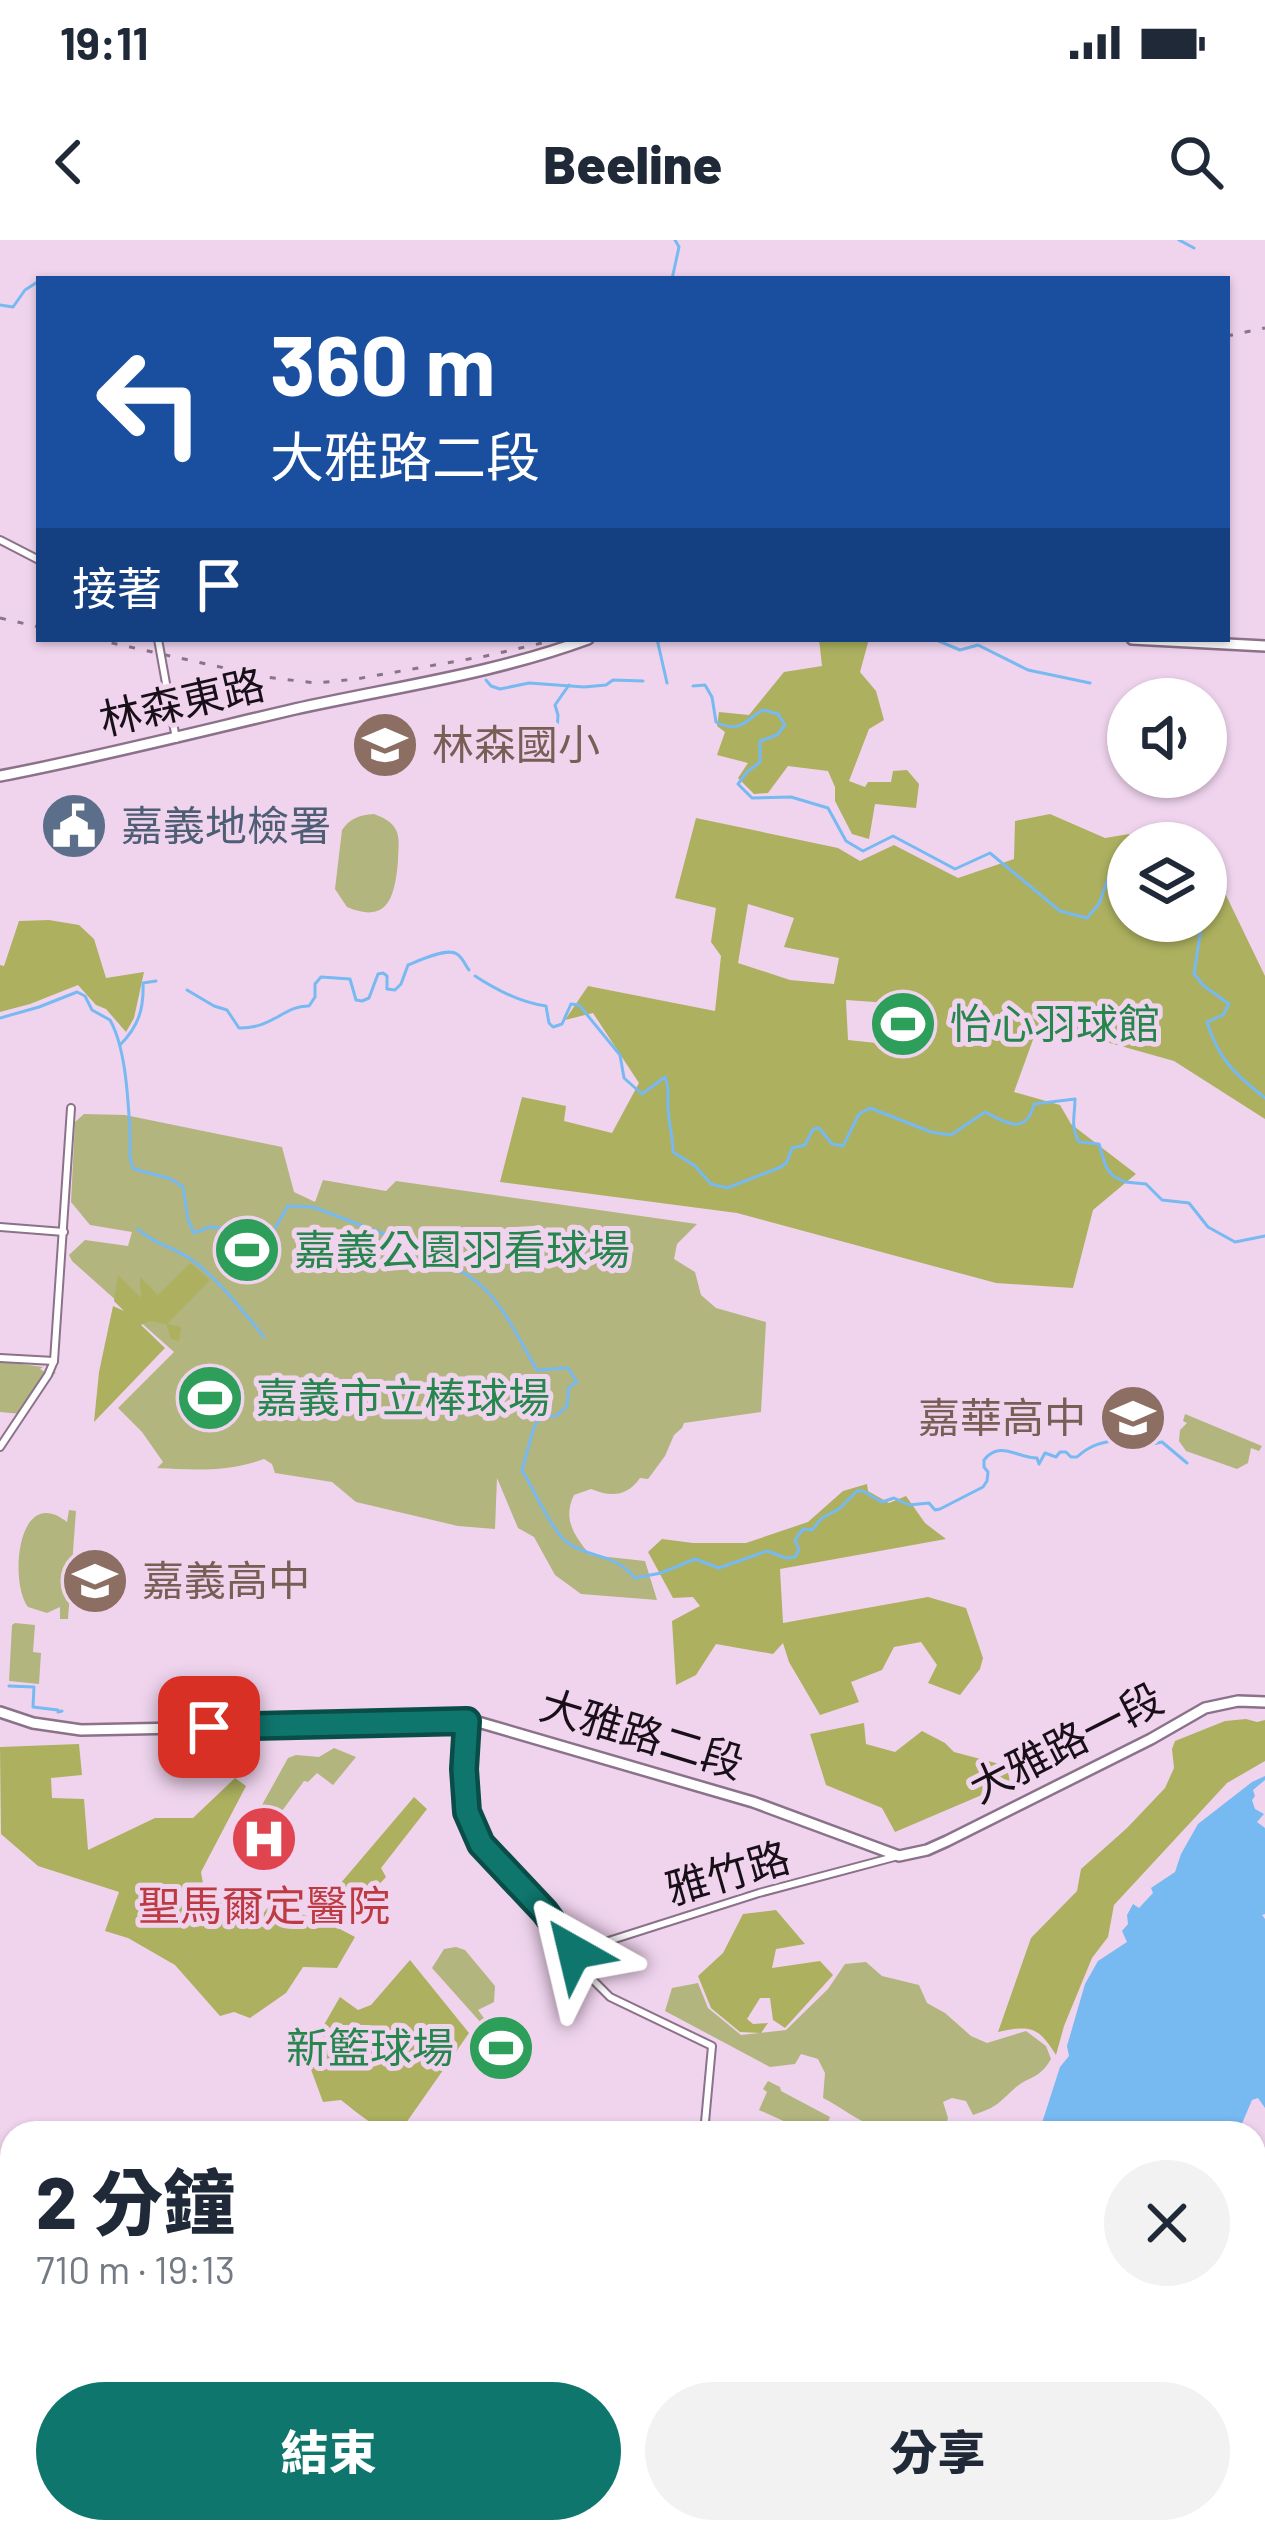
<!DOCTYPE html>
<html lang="zh-TW">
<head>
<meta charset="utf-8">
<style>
  :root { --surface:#fff; --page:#f2f2f3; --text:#1f2937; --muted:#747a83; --accent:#0f766e }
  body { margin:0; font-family:Barlow,"Noto Sans TC",sans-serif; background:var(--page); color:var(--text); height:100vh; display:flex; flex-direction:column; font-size:45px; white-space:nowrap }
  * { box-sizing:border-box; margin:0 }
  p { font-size:39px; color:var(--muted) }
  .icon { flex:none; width:66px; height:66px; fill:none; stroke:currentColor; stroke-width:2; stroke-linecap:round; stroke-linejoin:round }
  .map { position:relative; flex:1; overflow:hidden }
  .details { position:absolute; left:0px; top:1881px; width:1266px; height:423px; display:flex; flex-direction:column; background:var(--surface); border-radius:36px 36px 0 0; box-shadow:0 3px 9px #0004 }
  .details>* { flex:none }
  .banner { position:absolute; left:36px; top:36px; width:1194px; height:366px; border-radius:0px; box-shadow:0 3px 9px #0004; background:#1a4fa0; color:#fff; overflow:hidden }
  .tools { position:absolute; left:1107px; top:438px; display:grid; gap:24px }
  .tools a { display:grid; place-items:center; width:120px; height:120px; border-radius:50%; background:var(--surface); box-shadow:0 3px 9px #0004; font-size:60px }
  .pin { position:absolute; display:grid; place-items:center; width:102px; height:102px; color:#fff; margin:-51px; border-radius:24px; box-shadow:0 6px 18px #0006 }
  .me { position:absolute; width:132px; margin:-66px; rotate:323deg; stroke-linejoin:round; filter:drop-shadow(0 0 9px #0008) }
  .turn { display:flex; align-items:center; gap:42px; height:252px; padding:0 36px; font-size:54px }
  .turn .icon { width:156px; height:156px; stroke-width:2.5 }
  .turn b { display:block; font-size:84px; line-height:102px }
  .then { display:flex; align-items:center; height:114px; padding:0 36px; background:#0003; gap:24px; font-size:45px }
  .round { display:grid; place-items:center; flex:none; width:126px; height:126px; border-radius:63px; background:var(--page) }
  .summary { display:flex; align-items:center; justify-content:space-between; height:204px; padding:0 36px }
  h1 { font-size:72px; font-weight:800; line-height:90px }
  .action { display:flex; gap:24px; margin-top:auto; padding:24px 36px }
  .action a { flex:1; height:138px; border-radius:72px; background:var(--accent); color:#fff; font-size:48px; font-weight:800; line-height:138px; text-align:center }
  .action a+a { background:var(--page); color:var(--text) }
  .status { display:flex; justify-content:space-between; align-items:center; height:84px; padding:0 60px; background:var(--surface); direction:ltr }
  .status svg { height:33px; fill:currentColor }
  header { display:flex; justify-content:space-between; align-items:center; height:156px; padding:0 36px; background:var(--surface); font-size:54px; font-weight:800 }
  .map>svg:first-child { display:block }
  .green { fill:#b2b57d }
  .forest { fill:#acb05f; fill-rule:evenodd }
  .water { fill:#77b9f1 }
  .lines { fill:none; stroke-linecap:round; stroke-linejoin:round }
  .stream { stroke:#77b9f1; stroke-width:3 }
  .minor-casing { stroke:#8b7189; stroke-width:10 }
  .major-casing { stroke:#8b7189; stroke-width:14 }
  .minor { stroke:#fff; stroke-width:6 }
  .major { stroke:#fff; stroke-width:9 }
  .rail { stroke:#887587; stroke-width:3; stroke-dasharray:6 12; stroke-linecap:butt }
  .route-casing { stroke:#0a4d48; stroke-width:30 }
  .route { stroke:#0f766e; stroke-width:21 }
  .labels { text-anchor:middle; stroke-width:10; stroke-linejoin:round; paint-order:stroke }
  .street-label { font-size:42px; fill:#190f19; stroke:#f0d4ee }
  .education-label { font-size:42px; fill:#785e54; stroke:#f0d4ee; text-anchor:start }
  .service-label { font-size:42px; fill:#4e5e75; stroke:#f0d4ee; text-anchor:start }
  .leisure-label { font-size:42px; fill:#27864d; stroke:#f0d4ee; text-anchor:start }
  .health-label { font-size:42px; fill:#be3a42; stroke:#f0d4ee }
</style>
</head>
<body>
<div class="status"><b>19:11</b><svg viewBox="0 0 49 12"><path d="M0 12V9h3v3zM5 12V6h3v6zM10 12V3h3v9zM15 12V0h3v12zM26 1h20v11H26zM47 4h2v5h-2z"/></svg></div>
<header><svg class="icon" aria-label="back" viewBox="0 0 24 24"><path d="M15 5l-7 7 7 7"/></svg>Beeline<svg class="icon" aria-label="search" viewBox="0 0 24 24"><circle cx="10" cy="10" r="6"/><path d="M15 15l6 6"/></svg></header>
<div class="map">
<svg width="1265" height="2302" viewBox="0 0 1265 2302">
  <rect width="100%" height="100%" fill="#f0d4ee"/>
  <!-- green -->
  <g class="green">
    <path d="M374,574C384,578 392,581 397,592C400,601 398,612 398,621C395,655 389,685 347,667L335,649L342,590C350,578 360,575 374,574Z"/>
    <path d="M84,874L125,875L282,907L294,952L315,962L323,940L386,951L396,941L697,984L677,1004L674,1019L695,1032L701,1055L716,1068L766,1082L761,1172L684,1183L682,1188L674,1195L665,1216L648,1239L640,1238C627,1257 610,1257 591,1249L574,1255C562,1280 575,1296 590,1315L645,1321L657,1360L581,1354L555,1335L534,1297L518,1288L497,1238L495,1289L458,1286L356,1262L332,1242L275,1233L272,1224L264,1219C228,1232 194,1230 157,1228L163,1222L142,1192L118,1168L174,1112L72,1021L69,1015L85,1000L128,1006L132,992L90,985L71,962L75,882Z"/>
    <path d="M0,1121L43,1127L40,1129L48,1134L50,1131L56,1132L22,1174L0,1172Z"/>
    <path d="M1185,1174L1262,1206L1259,1211L1251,1208L1248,1223L1237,1229L1186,1211L1179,1201L1180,1190L1187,1183L1183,1181Z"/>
    <path d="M69,1270L76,1271L68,1379H60V1367L47,1373L28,1367C9,1343 17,1243 67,1282Z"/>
    <path d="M15,1383L35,1385L33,1412L41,1413L39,1444L9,1441L12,1385Z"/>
    <path d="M334,1508L356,1517L333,1545L317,1533L308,1542L304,1541L279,1575L262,1565L288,1518L296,1515L319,1517Z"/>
    <path d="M456,1707L465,1710L495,1746L494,1762L478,1770L486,1781L482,1784L432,1728L444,1709Z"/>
    <path d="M866,1722L882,1736L919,1745L927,1763L945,1773L971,1796L987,1803L1026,1791L1046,1806L1051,1819C1038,1841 1029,1835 1014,1849C996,1865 997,1867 973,1875L966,1861L952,1858L943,1862L948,1878L944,1893C920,1893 898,1892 875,1886C858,1882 840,1866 823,1858L825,1833L818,1819L801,1814L795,1824L770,1827L665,1771L672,1748L698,1743L708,1768L741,1795L786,1790L828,1749L845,1724Z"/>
    <path d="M768,1841L780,1847L781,1851L830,1877L824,1893H810L759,1870L767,1852L763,1849Z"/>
  </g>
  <!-- forest -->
  <g class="forest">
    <path d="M819,399H869L860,432L876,451L884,480L869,489L849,541L865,547L868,542H891L893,531L907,530L919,544L916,568L875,564L869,599L852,594L835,561V547L828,531L788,526L768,553L754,554L738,538L748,523L717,515L725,492L717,486L719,472L749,475L784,432L822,426Z"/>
    <path d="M1050,574L1105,598L1129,594L1133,603H1128V681H1206V634L1223,649L1265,736V879L1174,821L1039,783L1014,852L1060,865L1071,884L1136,934L1093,970L1073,1048L996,1043L737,973L500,942L522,857L566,866L564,881L612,893L639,843L593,773L565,780L588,746L715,771L721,716L711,702L716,668L675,658L696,578L838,608L860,621L894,605L958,638L1014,619L1015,581ZM748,664L794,678L784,707L839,718L834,744L790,740L738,723ZM846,760L918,765L924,808L848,800Z"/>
    <path d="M49,680L79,685L94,699L106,738L144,732L134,778L126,792L106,769L96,765L78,745L30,764L0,772V725L4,726L19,681Z"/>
    <path d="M190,1023L210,1040L167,1084L181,1087L179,1101L171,1099L166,1084L149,1081L141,1085L165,1108L94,1182L99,1132L113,1066L124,1071L114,1061L118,1035L141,1058L140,1037L158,1055Z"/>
    <path d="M867,1244L868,1251L889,1263L906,1256L925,1283L946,1299L780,1329L783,1383L928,1357L966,1368L983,1418L980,1429L960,1455L928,1443L937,1425L921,1402L894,1407L882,1430L851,1442L859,1462L820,1475L789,1422L783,1403L773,1414L716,1404L696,1435L676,1445L672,1381L700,1366L693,1357L673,1358L648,1312L662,1299L693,1303H746L808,1282L843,1251Z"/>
    <path d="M1246,1479L1257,1482L1265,1480V1521L1227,1543L1114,1665L1108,1697L1092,1718L1064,1786L1056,1815C1038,1786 1030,1785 998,1792L1031,1698L1077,1651L1081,1629L1127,1588L1165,1548L1174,1528L1172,1509L1175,1501L1225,1481Z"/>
    <path d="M864,1483L866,1504L895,1512L922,1491L945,1503L954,1512L1007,1526L1010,1543L895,1592L882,1568L826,1545L810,1494Z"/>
    <path d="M79,1504L82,1535L51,1538L52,1558L84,1559L88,1610L155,1578H193L235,1538L246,1546L201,1632L204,1649L226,1667L262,1675L273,1661L311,1678L414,1557L427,1569L381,1628L386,1637L338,1688L355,1697L337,1728L303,1727L286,1753L250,1778L234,1772L220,1776L175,1725L128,1698L105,1691L119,1652L38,1626L1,1594L0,1507Z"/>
    <path d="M776,1670L805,1704L776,1709L772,1728L820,1721L833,1735L785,1788L773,1780L770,1758H760L747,1779L753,1784L768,1783L761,1793L740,1792L711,1768L698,1736L723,1713L743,1674Z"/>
    <path d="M410,1720L469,1793L399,1893C376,1890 359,1874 341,1860L323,1862L306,1816L340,1757L358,1770L371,1765Z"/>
  </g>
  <!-- water -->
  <g class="water">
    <path d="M1265,1536V1540L1253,1550L1255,1556L1252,1560L1255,1569L1264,1574L1257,1582L1265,1588V1674L1262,1675L1265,1679V1868L1258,1858L1252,1860L1238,1893H1042L1041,1886L1060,1827L1069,1816L1067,1806L1085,1744L1098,1721L1127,1702L1122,1691L1128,1684L1127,1675L1133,1664L1139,1668L1153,1653L1151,1648L1175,1632L1181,1614L1198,1584L1252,1542Z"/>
    <path d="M1265,2195V2302H891L880,2293C862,2299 846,2302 826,2302L824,2292H1254V2203Z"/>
  </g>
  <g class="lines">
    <!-- stream -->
    <g class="stream">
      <path d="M1179,0L1194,8"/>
      <path d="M672,39L679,7L675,0"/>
      <path d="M0,65L13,67L25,50L39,41"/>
      <path d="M657,399L667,443"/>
      <path d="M934,399L960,410L978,405L1028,430L1090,443"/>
      <path d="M486,440L491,446L500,449L529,443L584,447L606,445L613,440L643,441"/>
      <path d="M693,446L705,445L712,457L716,482C740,494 744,481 763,470L778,474L785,485L777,495L760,501V522L747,532L738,544L752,558L791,557L828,568L846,601L863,611L893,596L955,629L990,613L1060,671L1087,678L1099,664L1113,624L1117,619H1128"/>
      <path d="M557,492L558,475L555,465L569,445"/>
      <path d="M1194,681L1201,688L1194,734L1204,746L1229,764L1223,775L1207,782C1218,819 1236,835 1265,858"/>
      <path d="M475,736C495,749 522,763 546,766L549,783L553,787L562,784L571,764L579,765L620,815L624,838L642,854L665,837C670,849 667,856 668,869C669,884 673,897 673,912L695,926L711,944L727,948L781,927L787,922L792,908L805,905L813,889L819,888L832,904L843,906L859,874L870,868L931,892L951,895L985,872C1004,882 1026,897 1034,864L1075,859C1075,876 1070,885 1079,902L1099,904L1106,927L1113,936L1125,942L1146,944L1162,960L1189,963L1208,987L1235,1002L1265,996"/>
      <path d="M187,750L214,766L227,770L239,788C272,789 285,765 309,766L315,757V744L321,737L350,739L356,760L362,761L369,758L378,734L383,733L387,736V749L395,750L401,744L408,725C418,721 447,707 457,714C463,718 465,725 469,730"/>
      <path d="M0,778L39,767L77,752L85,756L92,770L110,780C126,808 128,860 130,892C131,907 127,917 134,929L171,939L183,947L188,980L194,993L210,987L222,988L241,1004L250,1005L272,993L288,966L313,967L384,994C404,993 419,1009 435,1020C446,1027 458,1029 469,1036C502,1058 517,1097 537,1130L568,1128L577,1142L569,1147L567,1166L556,1176L541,1177L534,1187L522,1230C533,1248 553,1293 568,1303C592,1319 614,1313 635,1338L661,1333L695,1319L719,1328L767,1311L786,1318L795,1317L799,1310L795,1300L803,1289L812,1290L822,1278L839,1269L857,1251H863L882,1262L894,1258L909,1265L929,1263L935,1270L940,1269L983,1247L987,1241L988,1232L984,1227V1220C1000,1200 1017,1218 1037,1218L1039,1224L1045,1213L1056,1217L1060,1212H1066L1071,1217H1077C1093,1202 1105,1203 1124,1198C1131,1197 1137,1193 1144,1192L1149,1196L1152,1204L1162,1202L1187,1223"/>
      <path d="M120,805C139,786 144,768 143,743L156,741"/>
      <path d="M138,989C152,1003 173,1007 189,1018C219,1039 241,1069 264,1097"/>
      <path d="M9,1446L34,1447L33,1467L58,1470V1472L62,1471"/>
    </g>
    <!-- minor casing -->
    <g class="minor-casing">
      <g id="minor">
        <path d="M0,300L39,320"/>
        <path d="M158,399L176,499"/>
        <path d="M0,987L64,992"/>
        <path d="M0,1118L54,1121"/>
        <path d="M0,1207L48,1135L54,1121L71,868"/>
        <path d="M467,1481L464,1529L467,1572L481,1604L545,1671L587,1734L610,1757L712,1806L704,1893"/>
        <path d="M574,1712L759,1653L898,1616"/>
        <path d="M0,2050L12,2084"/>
        <path d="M0,2070L12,2109"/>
        <path d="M75,2292L78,2302"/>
        <path d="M83,2292L86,2302"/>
        <path d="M802,2292L803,2302"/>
      </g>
    </g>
    <!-- major casing -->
    <g class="major-casing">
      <g id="major">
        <path d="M1132,399L1265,406"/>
        <path d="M0,536C99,517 197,492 295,469C394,447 493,434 588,399"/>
        <path d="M0,1472L33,1483L81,1490L478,1482L753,1562L899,1616L927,1610L947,1601L1151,1499L1205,1468L1238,1461L1265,1462"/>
      </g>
    </g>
    <!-- minor -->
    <use href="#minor" class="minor"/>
    <!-- major -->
    <use href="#major" class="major"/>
    <!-- rail -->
    <g class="rail">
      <path d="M1227,96L1265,88"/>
      <path d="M0,378L39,387"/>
      <path d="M94,399L265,437L316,443L356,439L486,416L559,399"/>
    </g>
  </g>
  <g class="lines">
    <!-- route casing -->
    <g class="route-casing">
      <path id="route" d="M209,1487L467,1481L464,1529L467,1572L481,1604L545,1672L574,1712"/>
    </g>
    <!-- route -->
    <use href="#route" class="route"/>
  </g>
  <!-- icons -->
  <defs>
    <g id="school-disc" transform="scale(3.45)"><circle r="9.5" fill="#8d6e63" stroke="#f0d4ee"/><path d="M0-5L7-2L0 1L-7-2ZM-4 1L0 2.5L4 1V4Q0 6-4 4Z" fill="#fff"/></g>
    <g id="civic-disc" transform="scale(3.45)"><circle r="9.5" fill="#5c6f8a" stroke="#f0d4ee"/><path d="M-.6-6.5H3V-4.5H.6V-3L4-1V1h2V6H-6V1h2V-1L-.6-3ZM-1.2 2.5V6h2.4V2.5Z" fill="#fff"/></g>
    <g id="stadium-disc" transform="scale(3.45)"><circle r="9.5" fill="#2e9e5b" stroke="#f0d4ee"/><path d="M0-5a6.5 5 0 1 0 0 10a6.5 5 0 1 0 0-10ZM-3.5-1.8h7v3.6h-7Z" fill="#fff"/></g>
    <g id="hospital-disc" transform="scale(3.45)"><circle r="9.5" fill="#e0444e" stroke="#f0d4ee"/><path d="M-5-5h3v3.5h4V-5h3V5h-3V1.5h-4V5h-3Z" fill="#fff"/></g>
  </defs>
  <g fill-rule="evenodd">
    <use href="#school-disc" x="385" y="505"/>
    <use href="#civic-disc" x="74" y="586"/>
    <use href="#stadium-disc" x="903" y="784"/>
    <use href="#stadium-disc" x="247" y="1010"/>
    <use href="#stadium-disc" x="210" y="1158"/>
    <use href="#school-disc" x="1133" y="1178"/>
    <use href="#school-disc" x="95" y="1341"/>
    <use href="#hospital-disc" x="264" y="1599"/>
    <use href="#stadium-disc" x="501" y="1808"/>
  </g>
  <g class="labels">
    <!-- street labels -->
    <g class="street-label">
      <text transform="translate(182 462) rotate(-13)" y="15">林森東路</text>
      <text transform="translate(642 1494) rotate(17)" y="15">大雅路二段</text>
      <text transform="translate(1066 1503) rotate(-27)" y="15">大雅路一段</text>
      <text transform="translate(728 1633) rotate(-16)" y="15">雅竹路</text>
    </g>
    <!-- education labels -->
    <g class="education-label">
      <text x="432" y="520">林森國小</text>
      <text x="1086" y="1193" text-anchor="end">嘉華高中</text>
      <text x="142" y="1356">嘉義高中</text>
    </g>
    <!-- service labels -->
    <g class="service-label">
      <text x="121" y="601">嘉義地檢署</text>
    </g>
    <!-- leisure labels -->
    <g class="leisure-label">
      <text x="950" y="799">怡心羽球館</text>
      <text x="294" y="1025">嘉義公園羽看球場</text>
      <text x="256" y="1173">嘉義市立棒球場</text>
      <text x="454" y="1823" text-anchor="end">新籃球場</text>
    </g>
    <!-- health labels -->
    <g class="health-label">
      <text x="264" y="1681">聖馬爾定醫院</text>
    </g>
  </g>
</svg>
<div class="tools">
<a><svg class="icon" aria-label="sound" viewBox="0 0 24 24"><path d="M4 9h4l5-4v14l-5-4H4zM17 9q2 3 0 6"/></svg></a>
<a><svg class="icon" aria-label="layers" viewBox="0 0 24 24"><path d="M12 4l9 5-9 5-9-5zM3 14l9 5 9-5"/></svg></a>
</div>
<div class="pin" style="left:209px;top:1487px;background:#d93025"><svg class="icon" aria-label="arrive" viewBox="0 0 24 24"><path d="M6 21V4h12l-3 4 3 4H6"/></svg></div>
<svg class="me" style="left:574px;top:1712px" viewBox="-20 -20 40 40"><path d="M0-17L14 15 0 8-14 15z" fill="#0f766e" stroke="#fff" stroke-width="4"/></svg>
<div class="banner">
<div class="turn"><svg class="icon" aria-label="left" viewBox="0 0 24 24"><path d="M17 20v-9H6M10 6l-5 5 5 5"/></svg><div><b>360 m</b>大雅路二段</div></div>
<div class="then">接著<svg class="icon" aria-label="arrive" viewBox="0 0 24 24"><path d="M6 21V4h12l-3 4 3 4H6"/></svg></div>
</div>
<section class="details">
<div class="summary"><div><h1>2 分鐘</h1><p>710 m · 19:13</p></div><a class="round"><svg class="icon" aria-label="close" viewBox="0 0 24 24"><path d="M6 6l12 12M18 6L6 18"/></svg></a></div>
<div class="action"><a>結束</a><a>分享</a></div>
</section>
</div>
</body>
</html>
